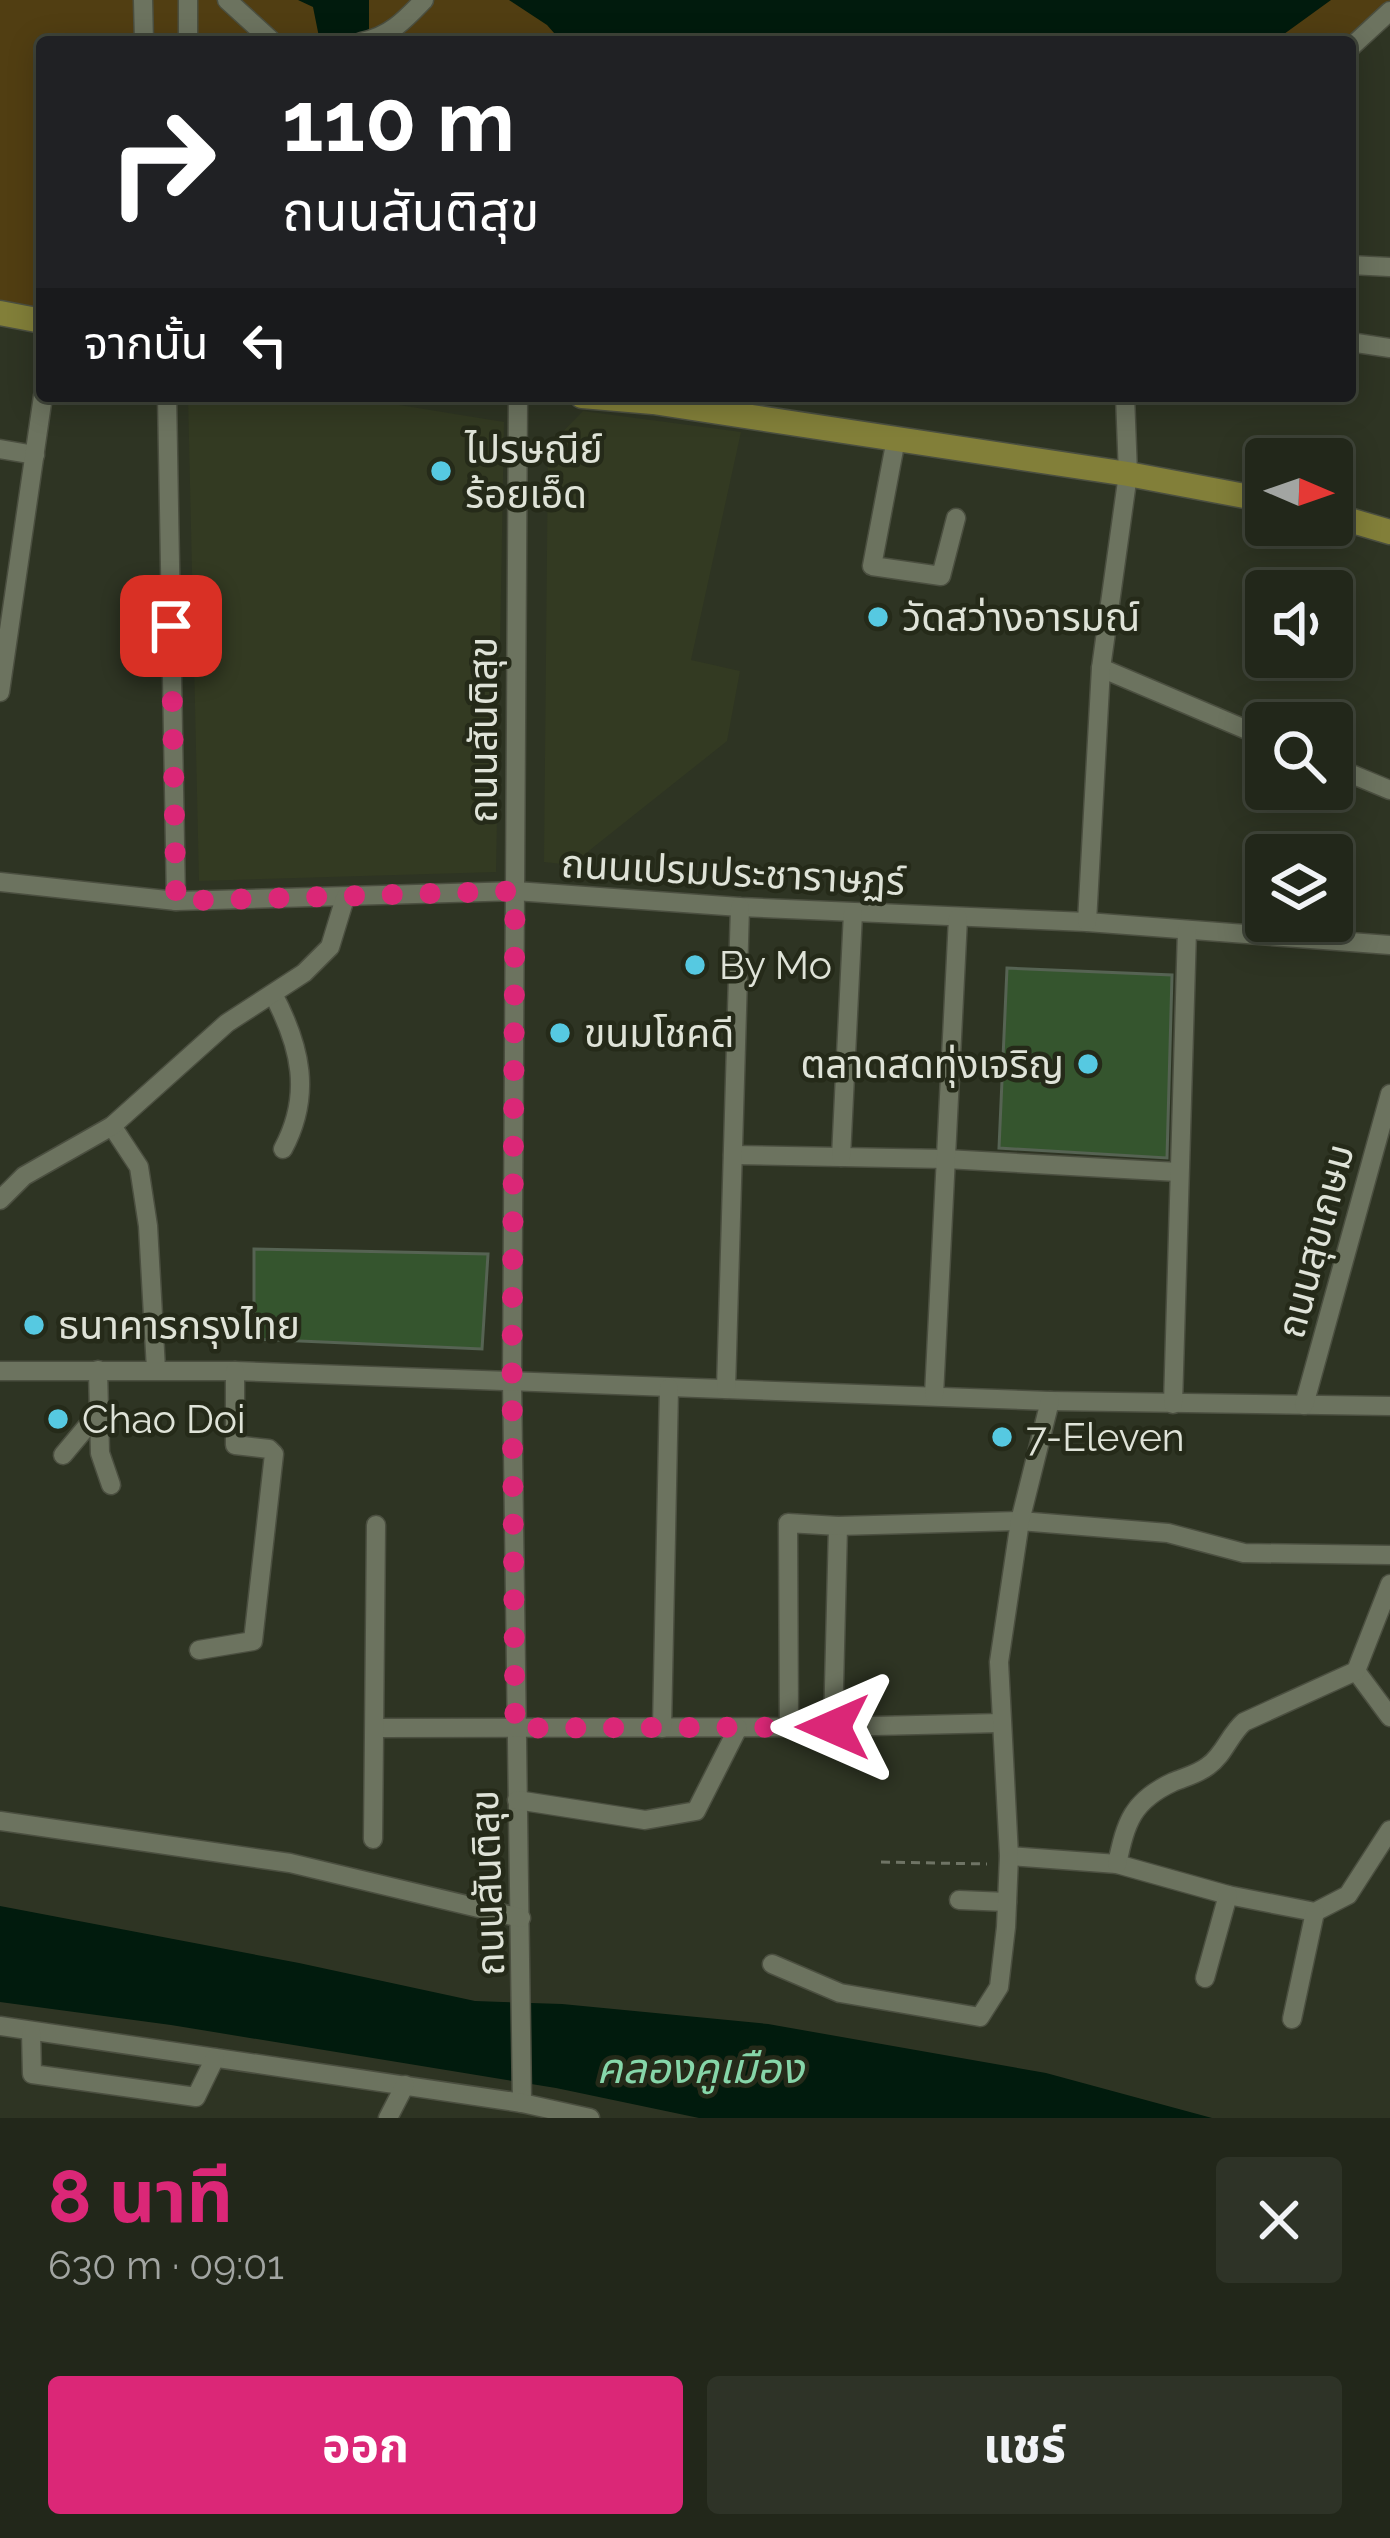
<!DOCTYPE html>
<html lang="th">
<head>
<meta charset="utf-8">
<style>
  :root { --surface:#22271a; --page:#2e3327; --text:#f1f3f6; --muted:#a2a5a2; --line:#3f4439; --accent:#db2777 }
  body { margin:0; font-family:Raleway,"Noto Sans Thai",sans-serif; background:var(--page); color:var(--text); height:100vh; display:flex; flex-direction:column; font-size:45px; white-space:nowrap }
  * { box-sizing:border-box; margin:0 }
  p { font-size:39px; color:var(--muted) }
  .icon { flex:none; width:66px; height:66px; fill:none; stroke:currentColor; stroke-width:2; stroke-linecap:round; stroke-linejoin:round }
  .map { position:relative; height:2118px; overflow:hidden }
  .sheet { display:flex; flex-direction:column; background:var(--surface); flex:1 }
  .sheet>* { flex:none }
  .banner { position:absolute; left:36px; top:36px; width:1320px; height:366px; border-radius:12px; box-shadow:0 6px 30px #0003,0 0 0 3px var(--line); background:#202124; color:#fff; overflow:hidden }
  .needle { width:78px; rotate:92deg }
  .fabs { position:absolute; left:1245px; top:438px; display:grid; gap:24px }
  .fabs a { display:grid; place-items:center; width:108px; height:108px; border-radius:12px; background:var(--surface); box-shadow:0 6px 30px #0003,0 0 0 3px var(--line); font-size:60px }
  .pin { position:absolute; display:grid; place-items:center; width:102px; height:102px; color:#fff; margin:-51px; border-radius:24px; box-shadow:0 6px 18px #0006 }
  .me { position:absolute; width:132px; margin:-66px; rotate:270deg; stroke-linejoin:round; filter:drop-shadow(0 0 9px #0008) }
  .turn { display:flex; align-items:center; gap:42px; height:252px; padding:0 48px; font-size:54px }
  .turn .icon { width:156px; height:156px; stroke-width:2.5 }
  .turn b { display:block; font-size:84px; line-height:102px }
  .then { display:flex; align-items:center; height:114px; padding:0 48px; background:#0003; gap:24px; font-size:45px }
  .round { display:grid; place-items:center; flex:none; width:126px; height:126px; border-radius:12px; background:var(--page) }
  .head { display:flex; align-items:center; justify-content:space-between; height:204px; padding:0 48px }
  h1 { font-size:72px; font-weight:700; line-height:90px; color:var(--accent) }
  .primary-button { display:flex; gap:24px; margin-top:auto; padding:24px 48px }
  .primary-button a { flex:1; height:138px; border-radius:12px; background:var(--accent); color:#fff; font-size:48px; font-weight:700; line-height:138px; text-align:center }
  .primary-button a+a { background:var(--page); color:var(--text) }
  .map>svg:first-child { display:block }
  .built { fill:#333a22 }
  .green { fill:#513e12 }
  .water { fill:#011b0d }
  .building { fill:#35552e; stroke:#566353; stroke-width:3 }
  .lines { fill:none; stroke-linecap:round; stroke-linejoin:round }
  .minor-casing { stroke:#4b4f40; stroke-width:21 }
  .major-casing { stroke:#4b4f40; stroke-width:27 }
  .path { stroke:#6f7465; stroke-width:3; stroke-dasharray:9 6; stroke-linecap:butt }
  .minor { stroke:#6c735f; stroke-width:18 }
  .major { stroke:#827f39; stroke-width:24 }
  .route { stroke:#db2777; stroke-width:21; stroke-dasharray:0 37.8 }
  .poi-dot { fill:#56c9e1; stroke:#252a19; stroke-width:4.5 }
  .labels { text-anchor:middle; stroke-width:9; stroke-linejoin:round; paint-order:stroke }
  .poi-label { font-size:39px; fill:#dfe3d8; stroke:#252a19; text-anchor:start }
  .street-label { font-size:39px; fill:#dfe3d8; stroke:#252a19 }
  .water-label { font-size:42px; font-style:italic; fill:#86d6a9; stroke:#252a19 }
</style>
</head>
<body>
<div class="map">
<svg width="1390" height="2118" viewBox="0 0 1390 2118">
  <rect width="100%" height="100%" fill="#2e3423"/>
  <!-- built -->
  <g class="built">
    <path d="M188,396H344L504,422L496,872L199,881Z"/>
    <path d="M583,411L741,432L691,660L740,671L727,741L571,865L544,862L548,447Z"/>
  </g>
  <!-- green -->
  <path class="green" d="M0,0H1390V11L1350,42H42V322L0,315Z"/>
  <!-- water -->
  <g class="water">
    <path d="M298,0H369V42H320L313,7Z"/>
    <path d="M509,0H1331L1273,42H562L547,25Z"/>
    <path d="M0,1906L299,1963L475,2001L562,2004L768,2024L1046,2073L1212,2118H699L556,2088L171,2025L0,2002Z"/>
  </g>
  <!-- building -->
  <g class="building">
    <path d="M1007,968L1172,975L1167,1158L999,1148Z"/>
    <path d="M254,1249L488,1254L482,1349L254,1339Z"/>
  </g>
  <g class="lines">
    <!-- minor casing -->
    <g class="minor-casing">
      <g id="minor">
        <path d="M143,0L144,42"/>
        <path d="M188,0V42"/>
        <path d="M227,0L273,42"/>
        <path d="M361,42C389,37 405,20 424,0"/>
        <path d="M1350,48L1390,11"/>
        <path d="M1350,265L1390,267"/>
        <path d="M1350,342L1390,348"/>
        <path d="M167,396L176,901"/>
        <path d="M518,396L512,1380L522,2103"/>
        <path d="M896,439L872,566L941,576L956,518"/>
        <path d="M0,449L35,455"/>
        <path d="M1101,668L1266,738"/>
        <path d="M0,692L43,396"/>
        <path d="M1332,766L1390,790"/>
        <path d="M0,882L176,901L515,891L740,907L1087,922L1390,945"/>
        <path d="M1087,922L1101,668L1128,474L1125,396"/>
        <path d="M273,994C301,1047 312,1095 283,1149"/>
        <path d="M112,1126L139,1167L148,1226L156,1369"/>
        <path d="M733,1155L946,1159L1178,1172"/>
        <path d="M841,1157L853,913"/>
        <path d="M0,1200L24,1176L112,1126L227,1023L304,973L330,947L345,898"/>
        <path d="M98,1370L100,1453L111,1485"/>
        <path d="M0,1371H235L1050,1401L1390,1406"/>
        <path d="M726,1389L740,907"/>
        <path d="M934,1395L958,918"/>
        <path d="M1173,1404L1187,930"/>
        <path d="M1304,1405L1390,1094"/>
        <path d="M63,1455L99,1412"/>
        <path d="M199,1650L253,1641L274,1454L269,1449L235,1445V1371"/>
        <path d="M1356,1671L1390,1717"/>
        <path d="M833,1727L1001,1723"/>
        <path d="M376,1728L833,1727L838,1526"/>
        <path d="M662,1728L669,1388"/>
        <path d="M789,1728L788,1523L838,1526L1020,1521L1168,1533L1244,1553L1390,1555"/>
        <path d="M517,1800L645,1820L696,1811L738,1728"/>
        <path d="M0,1821L290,1863L521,1918"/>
        <path d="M373,1839L376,1525"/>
        <path d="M1009,1856L1117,1864L1228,1895L1315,1912L1348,1895L1390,1830"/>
        <path d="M1117,1864C1126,1822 1132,1801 1173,1782C1185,1777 1198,1774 1208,1766C1224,1755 1229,1735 1244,1722L1356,1671L1390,1584"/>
        <path d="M959,1900L1007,1902"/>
        <path d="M772,1964L840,1993L980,2017L999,1987L1006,1927L1009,1856L999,1662L1020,1521L1050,1401"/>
        <path d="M1205,1978L1228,1895"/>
        <path d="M1292,2019L1315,1912"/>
        <path d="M0,2026L522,2103L590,2118"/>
        <path d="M31,2031L32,2074L196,2097L215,2058"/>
        <path d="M388,2118L405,2085"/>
      </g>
    </g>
    <!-- major casing -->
    <g class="major-casing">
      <g id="major">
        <path d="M0,313L42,321"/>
        <path d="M582,396L653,402L1128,474L1266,500"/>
        <path d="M1332,515L1390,532"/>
      </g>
    </g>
    <!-- path -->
    <path class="path" d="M881,1862L987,1864"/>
    <!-- minor -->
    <use href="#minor" class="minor"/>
    <!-- major -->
    <use href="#major" class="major"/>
  </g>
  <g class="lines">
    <!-- route -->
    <path class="route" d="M171,626L176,901L515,891L512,1379L515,1728L833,1727"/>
  </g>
  <!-- markers -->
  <g class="poi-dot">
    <circle cx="441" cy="471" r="12"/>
    <circle cx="878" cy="617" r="12"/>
    <circle cx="695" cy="965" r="12"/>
    <circle cx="560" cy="1033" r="12"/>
    <circle cx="1088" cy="1064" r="12"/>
    <circle cx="34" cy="1325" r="12"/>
    <circle cx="58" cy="1419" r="12"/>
    <circle cx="1002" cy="1437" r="12"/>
  </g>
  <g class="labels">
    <!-- poi labels -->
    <g class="poi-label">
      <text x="465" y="463">ไปรษณีย์<tspan x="465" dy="45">ร้อยเอ็ด</tspan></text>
      <text x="902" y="631">วัดสว่างอารมณ์</text>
      <text x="719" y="979">By Mo</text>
      <text x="584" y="1047">ขนมโชคดี</text>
      <text x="1064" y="1078" text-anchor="end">ตลาดสดทุ่งเจริญ</text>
      <text x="58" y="1339">ธนาคารกรุงไทย</text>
      <text x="82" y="1433">Chao Doi</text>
      <text x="1026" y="1451">7-Eleven</text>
    </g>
    <!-- street labels -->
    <g class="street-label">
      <text transform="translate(483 730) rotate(-90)" y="14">ถนนสันติสุข</text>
      <text transform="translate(733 872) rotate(3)" y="14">ถนนเปรมประชาราษฏร์</text>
      <text transform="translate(1315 1241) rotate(-75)" y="14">ถนนสุขเกษม</text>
      <text transform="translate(487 1883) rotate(-92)" y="14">ถนนสันติสุข</text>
    </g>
    <!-- water labels -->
    <g class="water-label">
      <text x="700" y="2083">คลองคูเมือง</text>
    </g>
  </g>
</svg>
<div class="fabs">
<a><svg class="needle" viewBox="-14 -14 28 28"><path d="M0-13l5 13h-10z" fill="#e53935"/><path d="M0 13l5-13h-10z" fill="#a2a5a2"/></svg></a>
<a><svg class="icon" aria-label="sound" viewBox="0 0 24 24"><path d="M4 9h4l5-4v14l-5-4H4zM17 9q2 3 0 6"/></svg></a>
<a><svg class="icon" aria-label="search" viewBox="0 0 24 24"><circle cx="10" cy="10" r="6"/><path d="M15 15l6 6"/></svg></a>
<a><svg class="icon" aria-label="layers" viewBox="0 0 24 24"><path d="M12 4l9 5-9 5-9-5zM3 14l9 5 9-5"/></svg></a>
</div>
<div class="pin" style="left:171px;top:626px;background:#d93025"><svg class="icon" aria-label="arrive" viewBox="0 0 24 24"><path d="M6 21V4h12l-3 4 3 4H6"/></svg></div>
<svg class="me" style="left:833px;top:1727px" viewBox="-20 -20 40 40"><path d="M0-17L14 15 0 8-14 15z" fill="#db2777" stroke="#fff" stroke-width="4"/></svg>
<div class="banner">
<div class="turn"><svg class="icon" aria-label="right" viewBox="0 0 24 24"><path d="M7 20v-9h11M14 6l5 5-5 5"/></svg><div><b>110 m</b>ถนนสันติสุข</div></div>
<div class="then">จากนั้น<svg class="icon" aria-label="left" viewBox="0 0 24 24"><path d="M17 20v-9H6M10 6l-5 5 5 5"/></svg></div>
</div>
</div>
<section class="sheet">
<div class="head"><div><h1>8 นาที</h1><p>630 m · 09:01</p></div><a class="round"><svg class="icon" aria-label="close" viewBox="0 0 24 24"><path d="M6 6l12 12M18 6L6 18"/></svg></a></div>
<div class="primary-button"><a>ออก</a><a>แชร์</a></div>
</section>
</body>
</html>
